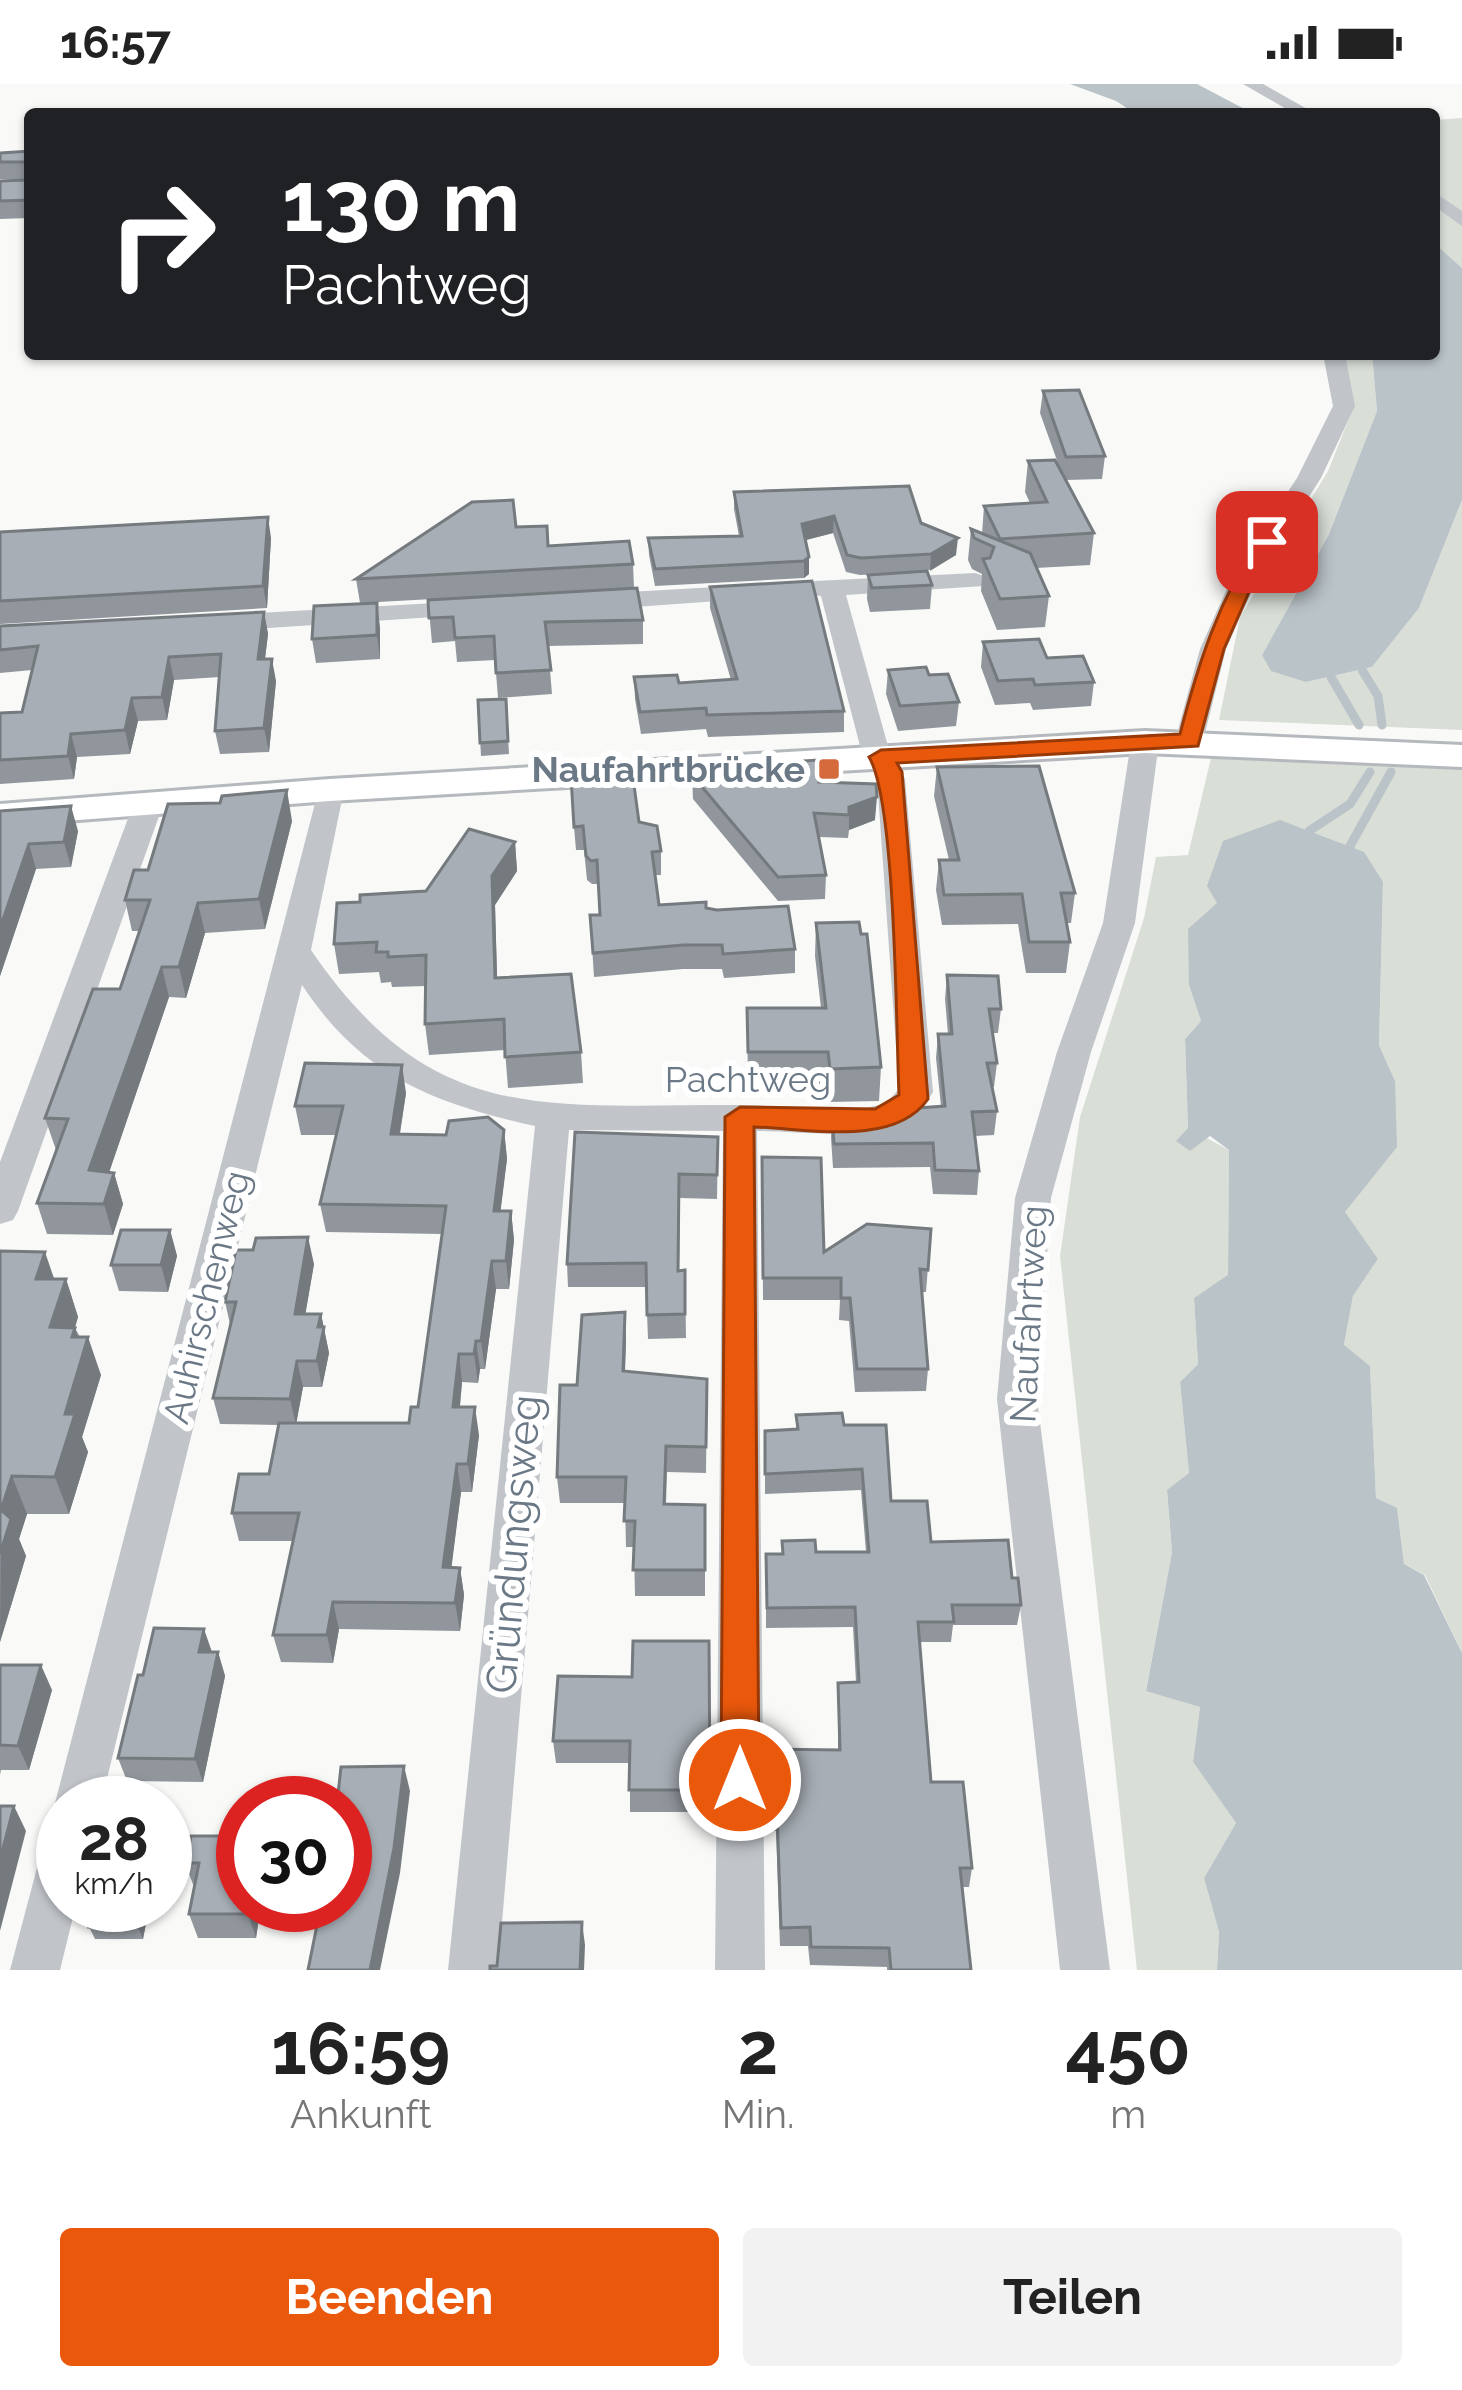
<!DOCTYPE html>
<html lang="de">
<head>
<meta charset="utf-8">
<style>
  :root { --surface:#fff; --page:#f2f2f2; --text:#222; --muted:#767676; --accent:#ea580c }
  body { margin:0; font-family:Raleway,sans-serif; background:var(--page); color:var(--text); height:100vh; display:flex; flex-direction:column; font-size:45px; white-space:nowrap }
  * { box-sizing:border-box; margin:0 }
  p { font-size:39px; color:var(--muted) }
  .icon { flex:none; width:66px; height:66px; fill:none; stroke:currentColor; stroke-width:2; stroke-linecap:round; stroke-linejoin:round }
  .map { position:relative; height:1886px; overflow:hidden }
  .details { display:flex; flex-direction:column; background:var(--surface); flex:1 }
  .details>* { flex:none }
  .top-card { position:absolute; left:24px; top:24px; width:1416px; height:252px; border-radius:12px; box-shadow:0 3px 9px #0004; background:#202124; color:#fff; overflow:hidden }
  .speed { position:absolute; left:36px; top:1692px; display:flex; gap:24px; font-size:60px; font-weight:700; text-align:center }
  .speed>* { display:grid; place-content:center; width:156px; height:156px; border-radius:50%; background:var(--surface); box-shadow:0 3px 9px #0004; line-height:1 }
  .speed small { font-size:30px; font-weight:400 }
  .speed .limit { border:18px solid #d22; background:#fff; color:#111 }
  .pin { position:absolute; display:grid; place-items:center; width:102px; height:102px; color:#fff; margin:-51px; border-radius:24px; box-shadow:0 6px 18px #0006 }
  .me { position:absolute; width:132px; margin:-66px; rotate:0deg; stroke-linejoin:round; filter:drop-shadow(0 0 9px #0008) }
  .turn { display:flex; align-items:center; gap:42px; height:252px; padding:0 60px; font-size:54px }
  .turn .icon { width:156px; height:156px; stroke-width:2.5 }
  .turn b { display:block; font-size:84px; line-height:102px }
  .eta { display:flex; justify-content:space-evenly; align-items:center; height:204px; text-align:center }
  .eta b { font-size:72px; font-weight:700; line-height:84px }
  .button { display:flex; gap:24px; margin-top:auto; padding:24px 60px }
  .button a { flex:1; height:138px; border-radius:12px; background:var(--accent); color:#fff; font-size:48px; font-weight:700; line-height:138px; text-align:center }
  .button a+a { background:var(--page); color:var(--text) }
  .status { display:flex; justify-content:space-between; align-items:center; height:84px; padding:0 60px; background:var(--surface); direction:ltr }
  .status svg { height:33px; fill:currentColor }
  .map>svg:first-child { display:block }
  .green { fill:#d9ded7 }
  .water { fill:#bac3c8 }
  .lines { fill:none; stroke-linecap:round; stroke-linejoin:round }
  .stream { stroke:#bac3c8; stroke-width:9 }
  .major-casing { stroke:#b5b9bd; stroke-width:6 }
  .minor { fill:#c1c5c9; fill-rule:evenodd }
  .major { fill:#fff; fill-rule:evenodd }
  .wall { fill:#90969c }
  .shaded-wall { fill:#757a7f }
  .building { fill:#a7aeb5; stroke:#757a7f; stroke-width:3 }
  .route { fill:#ea580c; stroke:#983908; stroke-width:3 }
  .poi-dot { fill:#d56a3c; stroke:#fff; stroke-width:4.5 }
  .labels { text-anchor:middle; stroke-width:12; stroke-linejoin:round; paint-order:stroke }
  .poi-label { font-size:36px; font-weight:bold; fill:#6b7886; stroke:#fff; text-anchor:end }
  .street-label { font-size:36px; fill:#6b7886; stroke:#fff }
  .near-street-label { font-size:42px; fill:#6b7886; stroke:#fff }
</style>
</head>
<body>
<div class="status"><b>16:57</b><svg viewBox="0 0 49 12"><path d="M0 12V9h3v3zM5 12V6h3v6zM10 12V3h3v9zM15 12V0h3v12zM26 1h20v11H26zM47 4h2v5h-2z"/></svg></div>
<div class="map">
<svg width="1462" height="1886" viewBox="0 0 1462 1886">
  <rect width="100%" height="100%" fill="#f9faf8"/>
  <!-- green -->
  <g class="green">
    <path d="M1462,34V184L1434,159V36Z"/>
    <path d="M1340,270H1372L1377,327L1329,450L1262,571L1306,598L1372,583L1419,524L1462,416V646L1219,636L1240,533L1328,387L1354,322Z"/>
    <path d="M1211,674L1462,684V1569L1425,1491L1404,1480L1397,1425L1376,1414L1370,1282L1344,1262L1353,1212L1378,1175L1345,1129L1395,997L1379,961L1383,798L1217,819L1189,901L1201,937L1185,955L1188,1044L1229,1066L1228,1192L1194,1214L1198,1280L1180,1298L1189,1389L1167,1407L1172,1468L1146,1606L1200,1623L1193,1678L1236,1739L1204,1794L1219,1848L1217,1886H1137L1060,1172L1080,1033L1144,834L1156,773L1188,771Z"/>
  </g>
  <!-- water -->
  <g class="water">
    <path d="M1070,0H1197L1254,30H1136L1116,17Z"/>
    <path d="M1434,159L1462,184V416L1419,524L1372,583L1306,598L1271,587L1262,571L1329,450L1377,327L1372,270H1434Z"/>
    <path d="M1280,736L1364,768L1383,798L1379,961L1395,997L1397,1063L1345,1128L1378,1175L1353,1212L1344,1261L1370,1282L1376,1414L1397,1424L1404,1480L1424,1491L1462,1569V1886H1217L1219,1848L1204,1794L1236,1739L1193,1678L1200,1623L1146,1607L1172,1468L1167,1406L1189,1389L1180,1298L1198,1280L1194,1214L1228,1191L1229,1066L1210,1052L1190,1067L1176,1057L1188,1044L1185,955L1201,937L1189,901L1188,845L1217,819L1207,802L1223,757Z"/>
  </g>
  <g class="lines">
    <!-- stream -->
    <g class="stream">
      <path d="M1362,586L1378,612L1382,641"/>
      <path d="M1331,593L1359,641"/>
      <path d="M1309,747L1350,720L1370,688"/>
      <path d="M1350,762L1391,688"/>
    </g>
    <!-- major casing -->
    <g class="major-casing">
      <path id="major" d="M1145,647L1462,661V683L1145,669L330,717L0,742V720L330,695Z"/>
    </g>
    <!-- minor -->
    <g class="minor">
      <path d="M1243,0H1263L1316,30H1295Z"/>
      <path d="M1434,108L1462,127V142L1434,122Z"/>
      <path d="M1323,270H1345L1355,322L1321,394L1259,491L1226,565L1203,657L1189,665L1179,663L1175,657L1200,565L1233,491L1297,394L1333,322Z"/>
      <path d="M975,489L984,492L988,497L984,502L846,511L888,662L905,695L933,1008C899,1065 815,1047 757,1047L765,1886H715L723,1047L569,1046L498,1886H448L535,1042C432,1019 362,992 302,901L101,1719H63L61,1735L55,1719L320,700L330,697L344,706L311,866C433,1045 546,1020 740,1021C785,1021 842,1033 886,1019L899,1005L877,695L860,662L821,512L806,510L802,505L815,497Z"/>
      <path d="M751,501L764,509L760,514L593,526L580,518L593,510Z"/>
      <path d="M470,517L483,525L479,530L222,547L209,539L222,531Z"/>
      <path d="M1145,650L1159,658L1135,839L1091,968L1051,1114L1037,1315L1110,1886H1060L997,1315L1015,1114L1057,968L1103,839L1131,658Z"/>
      <path d="M148,712L163,721L18,1127L13,1136L0,1140V1078L133,721Z"/>
      <path d="M63,1753V1821H76L60,1886H10L39,1776L46,1760Z"/>
    </g>
    <!-- major -->
    <use href="#major" class="major"/>
  </g>
  <!-- wall -->
  <g class="wall">
    <path d="M30,67V134L0,135V97L26,96L0,95V69Z"/>
    <path d="M1043,307L1105,372L1102,395L1066,396L1094,449L1090,481L1036,484L1049,512L1045,543L997,546L981,507L982,490L972,485L968,476L971,445L982,450L984,422L1030,419L1025,408L1028,377L1059,382L1040,329Z"/>
    <path d="M734,408L921,439L956,471L927,487L932,501L930,525L870,528L867,515L868,491L914,488L860,491L846,488L833,449L806,456L809,473V490L804,494L655,502L649,471L648,454L739,452L734,425Z"/>
    <path d="M516,443L548,462L633,480L634,504L360,519L356,495Z"/>
    <path d="M0,448L271,454L267,524L0,540Z"/>
    <path d="M710,503L844,627V648L708,653L706,645L641,650L635,615L634,593L679,599L731,596L710,524Z"/>
    <path d="M428,516L643,536V560L548,562L552,610L498,614L495,576L457,578L455,557L432,559Z"/>
    <path d="M264,528L268,550L265,575L276,597L269,668L220,670L215,647L220,593L174,596L167,636L138,637L130,670L77,673L74,695L0,700V629L22,628L32,586L0,589V542Z"/>
    <path d="M380,543V575L316,579L312,555Z"/>
    <path d="M983,558L1047,574L1094,598L1091,622L1033,626L1030,619L995,621L981,583Z"/>
    <path d="M888,586L929,591L959,618L956,642L898,647L886,610Z"/>
    <path d="M506,615L509,670L481,672L478,616Z"/>
    <path d="M937,683L1075,809L1071,839H1067L1070,858L1066,889H1026L1018,840L942,841L936,806L939,776H949L934,712Z"/>
    <path d="M692,691L819,698L875,736L849,746L848,754L819,753L826,791L825,815L778,817L693,715Z"/>
    <path d="M0,727L78,747L71,783L36,785L0,892Z"/>
    <path d="M292,737L265,845L205,849L186,914L169,913L109,1088L114,1089L123,1120L113,1151L47,1150L37,1119L56,1066L45,1034L120,905L140,847H132L125,816L148,786Z"/>
    <path d="M639,738L661,767V791H655L659,821L706,824L795,865V889L724,894L722,885H683L594,893L590,831H600L598,800H592L587,796L584,766H576L574,743Z"/>
    <path d="M515,758L517,787L495,821L497,894L581,968L583,999L508,1004L505,966L429,971L425,940L426,902L392,903L391,898L381,899L379,888L339,890L334,860L360,818L426,807Z"/>
    <path d="M816,839L881,983L879,1017L828,1018L827,1002H748L747,924H821L815,872Z"/>
    <path d="M947,891L1001,925L998,949H992L997,979L994,1003H992L997,1027L994,1051L975,1052L979,1087L977,1111L933,1110L930,1083L833,1084L831,1054L832,1030L941,1022L936,974L938,950H948L945,915Z"/>
    <path d="M406,1009L400,1050L446,1051L504,1046L507,1075L500,1127H511L514,1156L509,1205H496L485,1285H480L478,1299L462,1298L460,1323L479,1351L472,1408H461L451,1483L460,1484L464,1511L460,1547L339,1545L333,1579L281,1578L273,1551L293,1457H239L232,1429L269,1390L278,1341L220,1340L213,1314L230,1240L225,1218L314,1180L305,1230H321L329,1269L322,1303H303L296,1339H409L418,1323L442,1150L326,1148L320,1120L336,1051H301L295,1022Z"/>
    <path d="M718,1053L717,1115L680,1114L679,1187L685,1186L686,1254L648,1255L646,1203H568L567,1180Z"/>
    <path d="M762,1073L824,1168L931,1145L926,1208H922L928,1285L926,1307L855,1308L849,1237L839,1236L840,1216H763Z"/>
    <path d="M170,1146L177,1172L168,1208L119,1207L111,1181Z"/>
    <path d="M0,1167L54,1195H66L78,1233L75,1244L101,1291L82,1353L88,1368L69,1430H27L19,1455L26,1472L0,1558Z"/>
    <path d="M626,1255L625,1287L707,1295L706,1389L667,1388L666,1420L705,1421V1512H635L634,1463H626L625,1419H560L557,1393L577,1301Z"/>
    <path d="M796,1331L844,1341L891,1417L931,1458L1012,1494L1021,1521L1017,1541H953L951,1558H920L931,1698L972,1784L969,1803H962L971,1886H887V1883L810,1881L808,1862H780L776,1747H768V1665L838,1666V1599L856,1598L853,1543L766,1544V1470L866,1468L861,1406L765,1410V1347L796,1345Z"/>
    <path d="M709,1557L710,1728H630V1679H556L553,1657L632,1593Z"/>
    <path d="M211,1568H218L225,1592L203,1698L127,1697L118,1674L143,1591Z"/>
    <path d="M0,1581L52,1606L29,1686H1L0,1691Z"/>
    <path d="M191,1752L261,1821L256,1854H198L189,1830L194,1803L185,1779Z"/>
    <path d="M148,1829L143,1855H95L89,1843Z"/>
  </g>
  <!-- shaded-wall -->
  <g class="shaded-wall">
    <path d="M834,432L833,449L802,457V440Z"/>
    <path d="M268,433L271,454L267,524L263,502Z"/>
    <path d="M958,454L956,471L930,487L931,470Z"/>
    <path d="M809,473V490L804,494V477Z"/>
    <path d="M377,519L380,543V575L377,551Z"/>
    <path d="M264,528L268,550L262,598L258,575Z"/>
    <path d="M169,573L174,596L167,636L162,613Z"/>
    <path d="M272,575L276,597L269,668L264,644Z"/>
    <path d="M132,614L138,637L130,670L125,646Z"/>
    <path d="M71,650L77,673L74,695L68,672Z"/>
    <path d="M287,706L292,737L265,845L259,815Z"/>
    <path d="M877,713L875,736L849,746V723Z"/>
    <path d="M71,722L78,747L71,783L64,758Z"/>
    <path d="M515,758L517,787L495,821L498,925L495,894L492,792Z"/>
    <path d="M29,760L36,785L0,892V844Z"/>
    <path d="M198,819L205,849L186,914L179,883Z"/>
    <path d="M162,883L169,913L99,1118L89,1086Z"/>
    <path d="M402,981L406,1009L395,1078L391,1050Z"/>
    <path d="M504,1046L507,1075L497,1156L494,1127Z"/>
    <path d="M114,1089L123,1120L113,1151L104,1120Z"/>
    <path d="M511,1127L514,1156L509,1205L506,1177Z"/>
    <path d="M170,1146L177,1172L168,1208L161,1181Z"/>
    <path d="M308,1153L314,1180L301,1256L295,1230Z"/>
    <path d="M45,1168L58,1206L36,1195Z"/>
    <path d="M492,1177L496,1205L485,1285L481,1257Z"/>
    <path d="M66,1195L78,1233L63,1281L50,1243Z"/>
    <path d="M625,1228L626,1255L624,1313L623,1287Z"/>
    <path d="M321,1230L329,1269L322,1303L317,1277L318,1243Z"/>
    <path d="M75,1244L84,1269L88,1253L101,1291L82,1353L88,1368L69,1430L55,1393L65,1330L72,1253Z"/>
    <path d="M476,1257L480,1285L478,1299L474,1270Z"/>
    <path d="M459,1270L462,1298L457,1351L453,1323Z"/>
    <path d="M297,1277L303,1303L296,1341L290,1315Z"/>
    <path d="M475,1323L479,1351L472,1408L468,1380Z"/>
    <path d="M457,1380L461,1408L448,1511L443,1483Z"/>
    <path d="M12,1392L27,1430L19,1455L26,1472L0,1558L1,1426Z"/>
    <path d="M460,1484L464,1511L460,1547L455,1519Z"/>
    <path d="M333,1518L339,1545L333,1579L327,1551Z"/>
    <path d="M204,1545L212,1568H199Z"/>
    <path d="M218,1568L225,1592L203,1698L195,1675Z"/>
    <path d="M41,1581L52,1606L29,1686L18,1662Z"/>
    <path d="M404,1682L410,1707L400,1789L380,1886H370Z"/>
    <path d="M14,1722L26,1747L0,1847V1776Z"/>
    <path d="M142,1821H145L148,1829L143,1855L138,1843Z"/>
    <path d="M249,1821H261L256,1854L248,1830Z"/>
    <path d="M582,1838L585,1861L584,1886H580Z"/>
  </g>
  <!-- building -->
  <g class="building">
    <path d="M893,28H1083L1084,30H894Z"/>
    <path d="M30,67V116L0,117V97L26,96L29,78H0V69Z"/>
    <path d="M1079,306L1105,372L1066,373L1043,307Z"/>
    <path d="M1055,376L1094,449L1000,455L984,422L1047,418L1028,377Z"/>
    <path d="M909,402L921,439L958,454L931,470L861,474L847,471L834,432L802,440L809,473L804,477L655,485L648,454L742,452L734,408Z"/>
    <path d="M513,416L516,443L547,442L548,462L629,457L633,480L356,495L472,418Z"/>
    <path d="M268,433L263,502L0,517V448Z"/>
    <path d="M971,445L1030,469L1049,512L1000,515L983,475L990,474L994,463L974,454Z"/>
    <path d="M927,487L932,501L872,504L868,491Z"/>
    <path d="M812,497L844,627L707,631L706,624L640,628L634,593L677,591L679,599L737,595L710,503Z"/>
    <path d="M637,504L643,536L545,538L551,586L496,589L494,552L455,554L453,533L429,534L428,516Z"/>
    <path d="M377,519V551L312,555L314,522Z"/>
    <path d="M264,528L258,575H272L264,644L215,647L221,570L169,573L162,613L132,614L125,646L71,650L68,672L0,676V629L22,628L38,562L0,566V542Z"/>
    <path d="M1039,555L1047,574L1083,572L1094,598L1035,601L1033,595L998,597L983,558Z"/>
    <path d="M926,583L929,591L948,590L959,618L900,622L888,586Z"/>
    <path d="M506,615L508,657L480,659L478,616Z"/>
    <path d="M818,676L819,698L876,700L877,713L849,723V731L814,729L826,791L778,793L692,691L749,688L754,680Z"/>
    <path d="M1039,682L1075,809H1061L1070,858H1029L1022,810L944,811L939,776H959L937,683Z"/>
    <path d="M624,690L625,694H633L639,738L657,742L661,767L652,768L659,821L706,818V824L717,826L788,822L795,865L723,870L722,861H683L593,869L590,831H600L597,776L591,777L586,772L583,742L574,743L571,693Z"/>
    <path d="M287,706L259,815L198,819L179,883H162L89,1086L114,1089L104,1120L37,1119L68,1035L45,1034L93,905H120L150,816H125L134,786H148L168,720L220,719L222,712Z"/>
    <path d="M71,722L64,758L29,760L0,844V727Z"/>
    <path d="M469,745L515,758L492,792L495,894L571,890L581,968L505,973L504,935L425,940L426,871L388,873V868H376L377,858L334,860L337,819L360,818V811L426,807Z"/>
    <path d="M859,838L861,850H867L881,983L830,985L828,968H748L747,924H826L816,839Z"/>
    <path d="M947,891L998,892L1001,925H989L997,979H987L997,1027L972,1028L979,1087L935,1086L933,1059L834,1060L832,1030L945,1022L938,950H952Z"/>
    <path d="M305,979L402,981L391,1050L446,1051L449,1037L488,1033L504,1046L494,1127H511L506,1177H492L481,1257H476L474,1270H459L453,1323H475L468,1380H457L443,1483L460,1484L455,1519L333,1518L327,1551H273L299,1429H232L239,1390H269L279,1339H409L411,1323H418L446,1122L320,1120L343,1022H295Z"/>
    <path d="M575,1048L718,1053L717,1091L679,1090L678,1187L685,1186V1230L647,1231L646,1179L567,1180Z"/>
    <path d="M762,1073L821,1074L824,1168L867,1140L931,1145L928,1186L920,1185L928,1285H857L850,1214H841V1194H763Z"/>
    <path d="M121,1146H170L161,1181H111Z"/>
    <path d="M308,1153L295,1230H321L318,1243H324L317,1277H297L290,1315L213,1314L236,1218H225L236,1166H253L256,1154Z"/>
    <path d="M0,1167L45,1168L36,1195H66L50,1243L75,1244L72,1253H88L65,1330H75L55,1393L12,1392L1,1426L11,1435L0,1470Z"/>
    <path d="M625,1228L623,1287L707,1295L706,1363L666,1362L664,1420L705,1421V1486H633L635,1437H624L626,1393H557L560,1301H577L582,1231Z"/>
    <path d="M842,1329L844,1341H886L891,1417H927L931,1458L1008,1456L1012,1494H1018L1021,1521H952L954,1538H918L931,1698H963L972,1784H960L971,1886H891L889,1864L811,1863L810,1843L781,1844L777,1728H769L768,1665L840,1666L838,1599L859,1598L855,1523L767,1524L766,1470H783L782,1457L815,1456L816,1468H869L862,1385L765,1390V1347L798,1345L796,1331Z"/>
    <path d="M154,1544L204,1545L199,1568H218L195,1675L118,1674L138,1591H143Z"/>
    <path d="M633,1557H709L710,1706H629L630,1657H553L558,1592L632,1593Z"/>
    <path d="M0,1581H41L18,1662L0,1661Z"/>
    <path d="M404,1682L394,1764L370,1886H308L321,1821H345V1719H337L341,1683Z"/>
    <path d="M0,1722H14L0,1776Z"/>
    <path d="M191,1752H243V1821H249L248,1830H189L199,1779H185Z"/>
    <path d="M94,1821H142L138,1843H89Z"/>
    <path d="M582,1838L580,1886H490V1882H497L501,1839Z"/>
  </g>
  <!-- route -->
  <path class="route" d="M1260,454L1277,458L1257,490L1224,565L1198,662L897,679L902,688L928,1015C894,1064 806,1044 754,1043L759,1696L754,1709L740,1714L727,1709L721,1696L725,1033L740,1023L875,1025L899,1011C896,945 896,718 869,673L881,666L1180,650C1198,580 1219,515 1260,454Z"/>
  <!-- markers -->
  <rect class="poi-dot" x="817" y="673" width="24" height="24" rx="6"/>
  <g class="labels">
    <!-- poi labels -->
    <g class="poi-label">
      <text x="805" y="698">Naufahrtbrücke</text>
    </g>
    <!-- street labels -->
    <g class="street-label">
      <text x="748" y="1008">Pachtweg</text>
      <text transform="translate(206 1213) rotate(-76)" y="13">Auhirschenweg</text>
      <text transform="translate(1028 1230) rotate(-87)" y="13">Naufahrtweg</text>
    </g>
    <!-- near-street labels -->
    <g class="near-street-label">
      <text transform="translate(513 1460) rotate(-85)" y="15">Gründungsweg</text>
    </g>
  </g>
</svg>
<div class="speed"><div>28<small>km/h</small></div><div class="limit">30</div></div>
<div class="pin" style="left:1267px;top:458px;background:#d93025"><svg class="icon" aria-label="arrive" viewBox="0 0 24 24"><path d="M6 21V4h12l-3 4 3 4H6"/></svg></div>
<svg class="me" style="left:740px;top:1696px" viewBox="-20 -20 40 40"><circle r="17" fill="#ea580c" stroke="#fff" stroke-width="3"/><path d="M0-11L8 9 0 5-8 9z" fill="#fff"/></svg>
<div class="top-card">
<div class="turn"><svg class="icon" aria-label="right" viewBox="0 0 24 24"><path d="M7 20v-9h11M14 6l5 5-5 5"/></svg><div><b>130 m</b>Pachtweg</div></div>
</div>
</div>
<section class="details">
<div class="eta">
<div><b>16:59</b><p>Ankunft</p></div>
<div><b>2</b><p>Min.</p></div>
<div><b>450</b><p>m</p></div>
</div>
<div class="button"><a>Beenden</a><a>Teilen</a></div>
</section>
</body>
</html>
